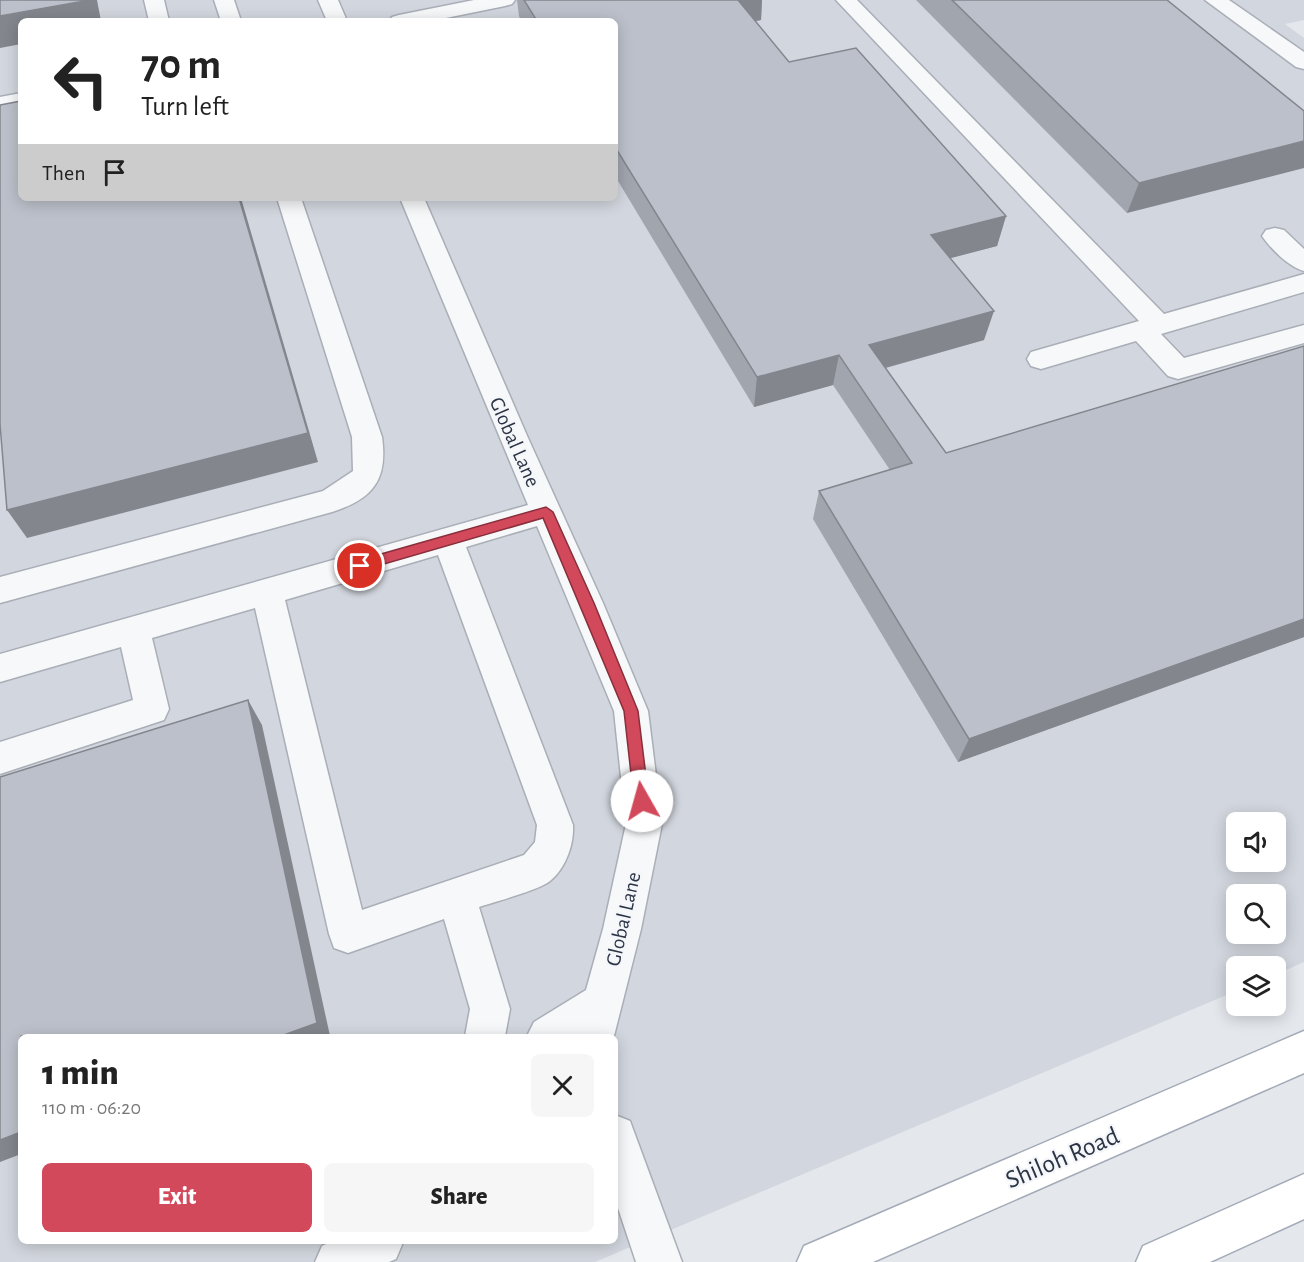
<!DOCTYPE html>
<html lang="en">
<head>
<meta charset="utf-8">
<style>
  :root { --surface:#fff; --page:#f6f6f6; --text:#222; --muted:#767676; --accent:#d1495b }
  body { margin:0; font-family:"Alegreya Sans",sans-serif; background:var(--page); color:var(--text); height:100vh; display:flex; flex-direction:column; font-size:22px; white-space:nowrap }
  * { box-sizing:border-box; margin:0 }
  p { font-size:20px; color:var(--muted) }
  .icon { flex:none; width:33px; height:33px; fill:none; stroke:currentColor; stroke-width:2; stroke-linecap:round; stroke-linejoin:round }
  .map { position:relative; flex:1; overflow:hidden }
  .panel { position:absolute; left:18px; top:1034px; width:600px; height:210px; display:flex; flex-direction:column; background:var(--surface); border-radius:9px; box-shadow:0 3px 15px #0003 }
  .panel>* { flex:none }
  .guide { position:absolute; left:18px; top:18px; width:600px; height:183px; border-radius:9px; box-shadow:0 3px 15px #0003; background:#fff; color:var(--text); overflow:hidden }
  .fabs { position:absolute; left:1226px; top:812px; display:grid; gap:12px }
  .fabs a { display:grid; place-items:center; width:60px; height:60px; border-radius:9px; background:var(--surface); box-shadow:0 3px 15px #0003; font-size:30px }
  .pin { position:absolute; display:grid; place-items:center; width:51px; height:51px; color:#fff; margin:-26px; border:3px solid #fff; border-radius:50%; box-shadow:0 2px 6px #0007 }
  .me { position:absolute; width:66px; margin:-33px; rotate:353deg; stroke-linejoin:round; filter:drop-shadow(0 0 4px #0008) }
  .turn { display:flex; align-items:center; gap:21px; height:126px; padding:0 24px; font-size:27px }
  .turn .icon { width:78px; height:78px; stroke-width:2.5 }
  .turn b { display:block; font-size:42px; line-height:51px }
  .then { display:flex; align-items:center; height:57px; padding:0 24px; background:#0003; gap:12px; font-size:22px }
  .round { display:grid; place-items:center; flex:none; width:63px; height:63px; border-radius:9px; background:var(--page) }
  .headline { display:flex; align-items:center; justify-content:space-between; height:102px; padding:0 24px }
  h1 { font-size:36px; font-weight:800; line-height:45px }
  .primary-button { display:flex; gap:12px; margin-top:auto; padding:12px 24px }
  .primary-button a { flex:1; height:69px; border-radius:9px; background:var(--accent); color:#fff; font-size:24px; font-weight:800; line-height:69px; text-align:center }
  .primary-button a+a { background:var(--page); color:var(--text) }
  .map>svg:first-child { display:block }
  .built { fill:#d2d6de; fill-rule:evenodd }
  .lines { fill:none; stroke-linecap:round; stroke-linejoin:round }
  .minor-casing { stroke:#a9aeb7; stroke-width:3 }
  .major-casing { stroke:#a3abb8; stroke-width:3 }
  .minor { fill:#f7f8fa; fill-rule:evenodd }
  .major { fill:#fff; fill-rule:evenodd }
  .wall { fill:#a1a5ae }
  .shaded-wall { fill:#83868d }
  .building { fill:#bbc0ca; stroke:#83868d; stroke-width:1.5 }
  .route { fill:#d1495b; stroke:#882f3b; stroke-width:1.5 }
  .labels { text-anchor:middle; stroke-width:4.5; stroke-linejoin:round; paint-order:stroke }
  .street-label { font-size:21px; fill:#2b3445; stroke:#f4f6f9 }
  .near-street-label { font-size:26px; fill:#2b3445; stroke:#f4f6f9 }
</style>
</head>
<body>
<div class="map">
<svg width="1304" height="1262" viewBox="0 0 1304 1262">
  <rect width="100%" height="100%" fill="#e4e7ec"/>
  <!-- built -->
  <path class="built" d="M0,0H1304V20L1285,24L1304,38V962L1275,975V966H1236V991L595,1262H0ZM21,21H615V198H21ZM1236,822H1275V861H1236ZM1236,894H1275V933H1236ZM21,1036H615V1240H21Z"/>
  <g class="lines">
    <!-- minor casing -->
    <g class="minor-casing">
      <g id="minor">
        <path d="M144,0H164L169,21H149Z"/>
        <path d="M214,0H234L241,21H221Z"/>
        <path d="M318,0H338L347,21H327Z"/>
        <path d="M474,0H515L512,4L505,6L431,21H389L392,17L399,15Z"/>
        <path d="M836,0H857L1164,314L1304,274V292L1161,334L1184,358L1304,325V343L1178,379L1168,376L1136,341L1041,369L1031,366L1027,359L1031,352L1139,321Z"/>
        <path d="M1205,0H1229L1304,52V69L1296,67Z"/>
        <path d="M21,93V107L0,111V97Z"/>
        <path d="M277,198H301L382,437C388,480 373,499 332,512L0,603V577L323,491L353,471L352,437Z"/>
        <path d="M400,198H424L528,438L603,603L648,711L662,824L641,929L614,1036H527L534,1022L586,990L603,929L626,824L614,711L537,526L466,547L573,825C574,844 566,868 550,881C537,891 496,901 479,907L510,1009L505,1036H465L470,1009L444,919L348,953L334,948L329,934L255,608L152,638L169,709L164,720L0,774V742L133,700L121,647L0,682V654L528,505ZM438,555L537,825L535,842L524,855L362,910L285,600Z"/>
        <path d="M1275,228L1284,230L1304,249V271C1289,267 1271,249 1262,236L1266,230Z"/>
        <path d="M615,1115L630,1121L682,1262H636L615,1199Z"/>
        <path d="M334,1240H404L396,1259L389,1262H315L322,1246Z"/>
      </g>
    </g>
    <!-- major casing -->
    <g class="major-casing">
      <g id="major">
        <path d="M1304,1031V1073L873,1262H797L804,1246Z"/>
        <path d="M1304,1174V1219L1210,1262H1136L1143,1246Z"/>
      </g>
    </g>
    <!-- minor -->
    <use href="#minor" class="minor"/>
    <!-- major -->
    <use href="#major" class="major"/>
  </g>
  <!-- wall -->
  <g class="wall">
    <path d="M517,0H762L761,20L755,21L789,62L1006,216L997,246L951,258L984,340L886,368L946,453L1304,346V637L958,762L813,519L819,491L890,470L833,385L754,407L615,176V21H521L519,16Z"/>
    <path d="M916,0H1167L1304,111L1127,213Z"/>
  </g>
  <!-- shaded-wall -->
  <g class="shaded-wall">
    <path d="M90,0H97L101,21H21V44L0,48V16Z"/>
    <path d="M735,0H762L761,20L733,26Z"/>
    <path d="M1304,141V168L1127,213L1139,183Z"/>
    <path d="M239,198H241L318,462L27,538L7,510Z"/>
    <path d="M1006,216L997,246L924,265L931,235Z"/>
    <path d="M994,311L984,340L863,374L869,345Z"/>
    <path d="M839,355L833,385L754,407L757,377Z"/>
    <path d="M1304,619V637L958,762L969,739Z"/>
    <path d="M248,700L262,725L330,1036H281Z"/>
    <path d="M21,1132V1154L0,1162V1140Z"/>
  </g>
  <!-- building -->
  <g class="building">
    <path d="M0,0H90L0,16Z"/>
    <path d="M524,0H738L789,62L856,48L1006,216L931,235L994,311L869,345L946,453L1304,346V619L969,739L819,491L912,463L839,355L757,377L615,147V21H537Z"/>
    <path d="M952,0H1167L1304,111V141L1139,183Z"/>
    <path d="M21,101V198H239L308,433L7,510L0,424V105Z"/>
    <path d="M248,700L317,1023L281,1036H21V1132L0,1140V777Z"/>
  </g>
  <!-- route -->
  <path class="route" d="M546,507L553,512L594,603L638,711L649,801L647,806L642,808L637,806L634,801L624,711L543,518L360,571L353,566L360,560Z"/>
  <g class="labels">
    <!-- street labels -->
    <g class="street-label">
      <text transform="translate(515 442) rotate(66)" y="7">Global Lane</text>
      <text transform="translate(623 919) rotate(-77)" y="7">Global Lane</text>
    </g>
    <!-- near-street labels -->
    <g class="near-street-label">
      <text transform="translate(1062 1157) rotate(-23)" y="9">Shiloh Road</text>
    </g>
  </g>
</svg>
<div class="fabs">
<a><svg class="icon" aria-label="sound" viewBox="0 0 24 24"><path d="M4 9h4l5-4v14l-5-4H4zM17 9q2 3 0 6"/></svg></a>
<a><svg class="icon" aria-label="search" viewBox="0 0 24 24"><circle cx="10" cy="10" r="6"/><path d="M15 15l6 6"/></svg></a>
<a><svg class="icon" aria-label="layers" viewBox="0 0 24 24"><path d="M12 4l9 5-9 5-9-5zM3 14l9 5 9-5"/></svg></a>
</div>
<div class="pin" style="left:360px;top:566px;background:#d93025"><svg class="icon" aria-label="arrive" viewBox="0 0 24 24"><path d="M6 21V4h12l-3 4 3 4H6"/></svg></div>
<svg class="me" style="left:642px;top:801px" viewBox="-20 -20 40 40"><circle r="19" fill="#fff"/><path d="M0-13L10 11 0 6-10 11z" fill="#d1495b"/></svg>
<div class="guide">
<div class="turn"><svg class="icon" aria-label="left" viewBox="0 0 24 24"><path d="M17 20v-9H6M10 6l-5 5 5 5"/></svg><div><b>70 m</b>Turn left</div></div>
<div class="then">Then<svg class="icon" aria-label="arrive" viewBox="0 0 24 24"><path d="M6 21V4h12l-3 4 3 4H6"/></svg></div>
</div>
<section class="panel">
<div class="headline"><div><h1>1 min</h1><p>110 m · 06:20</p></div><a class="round"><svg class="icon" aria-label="close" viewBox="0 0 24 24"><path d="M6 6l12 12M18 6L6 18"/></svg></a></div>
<div class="primary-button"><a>Exit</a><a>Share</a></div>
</section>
</div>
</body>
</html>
